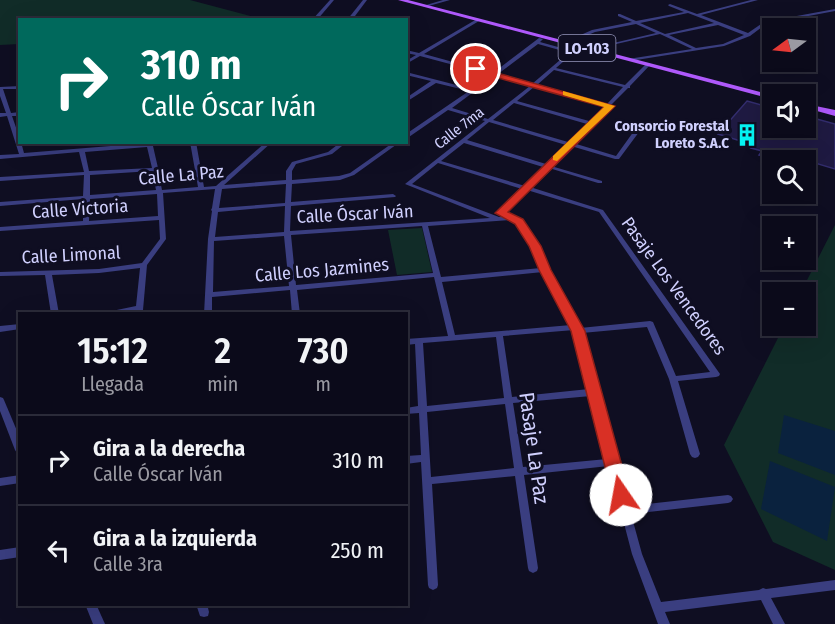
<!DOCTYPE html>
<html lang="es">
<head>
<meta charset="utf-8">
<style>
  :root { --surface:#0b0a1a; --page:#141323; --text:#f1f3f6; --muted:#9a9aa2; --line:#2b2b39 }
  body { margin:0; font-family:"Fira Sans Condensed",sans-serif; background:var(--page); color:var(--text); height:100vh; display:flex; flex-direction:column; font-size:22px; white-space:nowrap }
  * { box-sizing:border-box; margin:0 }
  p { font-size:20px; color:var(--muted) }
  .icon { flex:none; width:33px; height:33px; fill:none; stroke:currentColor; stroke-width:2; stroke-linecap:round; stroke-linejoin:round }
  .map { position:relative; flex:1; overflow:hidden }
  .drawer { position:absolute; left:18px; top:312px; width:390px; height:294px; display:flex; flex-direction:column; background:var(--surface); border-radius:0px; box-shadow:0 6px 24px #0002,0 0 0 2px var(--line) }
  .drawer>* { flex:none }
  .top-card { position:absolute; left:18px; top:18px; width:390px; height:126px; border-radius:0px; box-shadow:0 6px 24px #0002,0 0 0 2px var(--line); background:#00695c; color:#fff; overflow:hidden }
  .needle { width:39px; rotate:255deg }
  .buttons { position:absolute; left:762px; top:18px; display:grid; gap:12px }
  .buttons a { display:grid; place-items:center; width:54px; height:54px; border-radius:0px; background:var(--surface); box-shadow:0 6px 24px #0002,0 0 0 2px var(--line); font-size:30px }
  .pin { position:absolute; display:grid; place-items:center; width:51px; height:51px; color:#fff; margin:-26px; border:3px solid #fff; border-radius:50%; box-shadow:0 2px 6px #0007 }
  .me { position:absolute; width:66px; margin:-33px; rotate:348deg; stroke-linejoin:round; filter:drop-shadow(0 0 4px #0008) }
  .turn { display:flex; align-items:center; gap:21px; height:126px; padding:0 24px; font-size:27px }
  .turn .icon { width:78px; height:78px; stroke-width:2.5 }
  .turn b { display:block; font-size:42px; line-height:51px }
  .eta { display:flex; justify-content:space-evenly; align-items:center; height:102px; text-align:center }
  .eta b { font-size:36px; font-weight:600; line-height:42px }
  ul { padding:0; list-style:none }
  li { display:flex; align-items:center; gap:18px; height:90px; padding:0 24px; border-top:2px solid var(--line) }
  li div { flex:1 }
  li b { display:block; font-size:22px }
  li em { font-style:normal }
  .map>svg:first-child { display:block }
  .green { fill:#112c28 }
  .water { fill:#0a223e }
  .building { fill:#1f1a42; stroke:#332d6e; stroke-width:1.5 }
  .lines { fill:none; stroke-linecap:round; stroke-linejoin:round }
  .street { fill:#3a3e80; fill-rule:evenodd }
  .primary { fill:#af59fb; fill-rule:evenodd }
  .route { fill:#d93025; stroke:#8d1f18; stroke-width:1.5 }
  .slow { fill:#f59e0b }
  .labels { text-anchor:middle; stroke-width:6; stroke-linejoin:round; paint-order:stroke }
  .far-poi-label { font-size:15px; font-weight:bold; fill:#d0d0fe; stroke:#0f0e22; text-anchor:end }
  .far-street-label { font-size:15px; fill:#d0d0fe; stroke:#0f0e22 }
  .shield { fill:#0f0e22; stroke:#9696bc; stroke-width:1.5 }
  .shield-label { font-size:16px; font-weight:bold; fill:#d0d0fe }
  .street-label { font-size:18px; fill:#d0d0fe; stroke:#0f0e22 }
  .near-street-label { font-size:21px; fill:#d0d0fe; stroke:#0f0e22 }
</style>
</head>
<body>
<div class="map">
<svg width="835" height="624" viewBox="0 0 835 624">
  <rect width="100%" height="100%" fill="#0f0e22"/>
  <!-- green -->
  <g class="green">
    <path d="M0,0H190L262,19L20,20L19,44L0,45Z"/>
    <path d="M835,225V570L773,542L724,445L784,326H806V292H801Z"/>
    <path d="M422,228L432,272L397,275L388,230Z"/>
  </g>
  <!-- water -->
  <g class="water">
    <path d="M784,415L835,431V475L778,453Z"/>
    <path d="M770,461L835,487L827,541L761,509Z"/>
  </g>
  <!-- building -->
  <path class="building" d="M747,101L772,108V128H806V116L835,124V169L792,156L789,160H778L759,155L762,151L751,148L754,145L718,134Z"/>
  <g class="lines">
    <!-- street -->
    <g class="street">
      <path d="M330,0H334L317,20H312Z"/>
      <path d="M363,0H367L352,20H347Z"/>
      <path d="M443,0H450L425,7L423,6Z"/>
      <path d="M751,0H758L701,15L748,33L764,22L835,9V11L766,24L750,36L724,46L630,61L628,60V59L692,49L660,34L590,50L588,49L656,33L636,24L595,32L560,47L567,49L572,54L556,68L625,85L647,63L651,64L630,86V88H628L611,105L613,106L612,107H609L573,143L616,156L634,131L639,132L619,159H615L571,146L551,166L602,181V183H598L549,168L530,187L603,210L720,374L719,376L716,377L678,381L700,454L698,457L695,458L692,457L690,454L669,379L647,327L582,333L616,459L619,462L618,464L629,506L728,495L731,496L733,499L731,502L728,503L631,514L642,554L661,602L759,590L763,588L766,589L835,580V590L771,598L785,624H773L761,600L665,612L670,624H658L632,554L609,466L524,475L538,568L537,571L533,573L529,571L528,568L515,476L432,484L438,585L437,588L433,590L429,588L428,585L421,462L406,464V456L421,455L419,413L406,414V408L418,406L415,344L406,345V339L448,336L434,277L297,290L300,314H292L290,290L212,297V314H204L208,239L212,211L211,210L212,208L215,189L163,193L166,239L147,265L143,310L123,314H104L107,312L136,306L140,268L99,273L52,275L59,314H51L45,275L0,276V272L99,269L142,263L160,239L159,220L0,231V227L83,221V199L0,206V202L83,196L84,175L0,181V177L84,172L79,152L0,159V155L19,154L7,116L0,117V113H6L0,96V87L20,86V89H3L11,113L20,112V116H12L20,139V142H21L24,153L160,142H189L153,146L158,168L159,169L158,170L162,190L198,187L190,142H196L204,187L216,186L266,142H272L224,185L286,180V171L292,162L328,152L341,142H347L332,154L296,164L292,171V180L339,176L350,173L394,142H400L354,175L340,180L292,184L291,202L393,194L396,196L395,197L291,206L290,231L490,218L405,184L485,121L448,110L406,139V134L469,91L436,83L406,102V98L431,81L406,75V72L472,89L491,75L420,56L406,64V61L416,55L406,53V50L419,53L477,19H479V21L424,54L493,73L539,38L543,39L540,42L558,47V45L592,30L632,22L618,16V14H620L636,21L684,12L669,6L668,5L670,4L697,14ZM688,13L714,23L665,34L640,23ZM718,25L744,35L723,44L696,48L669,35ZM538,44L563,51L567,54L532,84L498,74ZM554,70L623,87L607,104L537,85ZM495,76L530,86L488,119L452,108ZM534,87L604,106L589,121L517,101ZM514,103L587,124L568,142L493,120ZM489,122L566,145L546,164L467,140ZM464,143L543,167L525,186L441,161ZM147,147L152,168L89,171L85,152ZM438,163L522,189L499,212V214L503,217H499L412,184ZM152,171L156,190L90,195V175ZM286,184L285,203L219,208L222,189ZM527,190L599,212L710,372L676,376L653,322L650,321L580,328L581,327L578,325L549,270L538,246L521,221L505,213ZM157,194L158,216L89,221L90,199ZM285,206L284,232L215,237L218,212ZM510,220C526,228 534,253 541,268L441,277L428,226ZM422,226L433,273L296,285L291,235ZM284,236L289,286L213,292L214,241ZM543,272L571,325L455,335L442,282ZM574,330L589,389L512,397L503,336ZM496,337L504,398L427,406L423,343ZM591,396L607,459L523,467L513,403ZM505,404L514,468L431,477L427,412Z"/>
      <path d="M20,324V329L0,332V326Z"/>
      <path d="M0,397L3,398L4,400L20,438V453H17L15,450L0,411Z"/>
      <path d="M20,475V483L0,486V478Z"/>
      <path d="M20,547V557L0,560V550Z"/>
      <path d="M85,604H96L105,624H93Z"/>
      <path d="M196,604H207L209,612L208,616L204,617L200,616Z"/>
    </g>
    <!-- primary -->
    <g class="primary">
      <path d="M398,0H408L772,95V99Z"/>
      <path d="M806,104L835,110V116L806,108Z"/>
    </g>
  </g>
  <!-- route -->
  <path class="route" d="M476,67L615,106L508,212L523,219L541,246L551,270L585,331L630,495L627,500L621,502L615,500L612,495L571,331L539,270L529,246L515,224L495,213L604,107L473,71Z"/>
  <!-- slow -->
  <path class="slow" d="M563,91L615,106L557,161L553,160V156L604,107L563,95Z"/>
  <!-- icons -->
  <defs>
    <g id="building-bare" transform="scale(1.8)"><path d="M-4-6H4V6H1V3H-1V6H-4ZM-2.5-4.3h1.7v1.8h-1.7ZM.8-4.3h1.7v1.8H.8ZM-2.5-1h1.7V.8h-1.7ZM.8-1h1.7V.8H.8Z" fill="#05f4f4" stroke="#0f0e22" stroke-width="2.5" paint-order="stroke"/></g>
  </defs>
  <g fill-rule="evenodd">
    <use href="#building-bare" x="747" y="135"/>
  </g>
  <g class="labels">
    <!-- far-poi labels -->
    <g class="far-poi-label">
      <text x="729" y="131">Consorcio Forestal<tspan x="729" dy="17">Loreto S.A.C</tspan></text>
    </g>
    <!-- far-street labels -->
    <g class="far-street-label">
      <text transform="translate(459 128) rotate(-38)" y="5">Calle 7ma</text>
    </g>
    <!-- shield labels -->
    <rect class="shield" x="558.5" y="35" width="57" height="26" rx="4.5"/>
    <g class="shield-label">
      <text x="587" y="54">LO-103</text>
    </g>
    <!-- street labels -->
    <g class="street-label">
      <text transform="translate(181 175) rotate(-5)" y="6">Calle La Paz</text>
      <text transform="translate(80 209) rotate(-4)" y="6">Calle Victoria</text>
      <text transform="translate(355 214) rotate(-3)" y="6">Calle Óscar Iván</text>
      <text transform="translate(71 255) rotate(-3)" y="6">Calle Limonal</text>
      <text transform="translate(322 270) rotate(-5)" y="6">Calle Los Jazmines</text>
      <text transform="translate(674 286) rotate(54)" y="6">Pasaje Los Vencedores</text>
    </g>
    <!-- near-street labels -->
    <g class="near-street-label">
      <text transform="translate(534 448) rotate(82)" y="7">Pasaje La Paz</text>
    </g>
  </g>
</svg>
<div class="buttons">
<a><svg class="needle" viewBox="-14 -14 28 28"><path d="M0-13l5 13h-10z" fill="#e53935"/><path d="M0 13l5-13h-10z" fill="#9a9aa2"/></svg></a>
<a><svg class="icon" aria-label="sound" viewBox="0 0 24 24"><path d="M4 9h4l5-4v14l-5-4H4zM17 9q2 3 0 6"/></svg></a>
<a><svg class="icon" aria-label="search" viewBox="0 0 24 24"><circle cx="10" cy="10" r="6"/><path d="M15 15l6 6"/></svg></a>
<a>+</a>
<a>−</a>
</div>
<div class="pin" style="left:476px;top:69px;background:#d93025"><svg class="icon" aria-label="arrive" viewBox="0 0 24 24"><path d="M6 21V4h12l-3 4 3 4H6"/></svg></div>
<svg class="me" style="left:621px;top:495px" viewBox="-20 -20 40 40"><circle r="19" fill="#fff"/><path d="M0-13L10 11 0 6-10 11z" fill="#d93025"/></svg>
<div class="top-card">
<div class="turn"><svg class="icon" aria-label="right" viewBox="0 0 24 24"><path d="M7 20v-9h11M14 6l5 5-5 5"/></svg><div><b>310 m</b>Calle Óscar Iván</div></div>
</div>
<section class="drawer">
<div class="eta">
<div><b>15:12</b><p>Llegada</p></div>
<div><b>2</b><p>min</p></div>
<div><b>730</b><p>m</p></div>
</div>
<ul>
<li><svg class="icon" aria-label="right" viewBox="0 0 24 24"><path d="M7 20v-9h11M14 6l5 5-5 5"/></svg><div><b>Gira a la derecha</b><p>Calle Óscar Iván</p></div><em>310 m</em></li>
<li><svg class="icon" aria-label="left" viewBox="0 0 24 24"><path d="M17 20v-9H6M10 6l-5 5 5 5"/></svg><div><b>Gira a la izquierda</b><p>Calle 3ra</p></div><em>250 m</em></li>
</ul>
</section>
</div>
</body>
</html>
